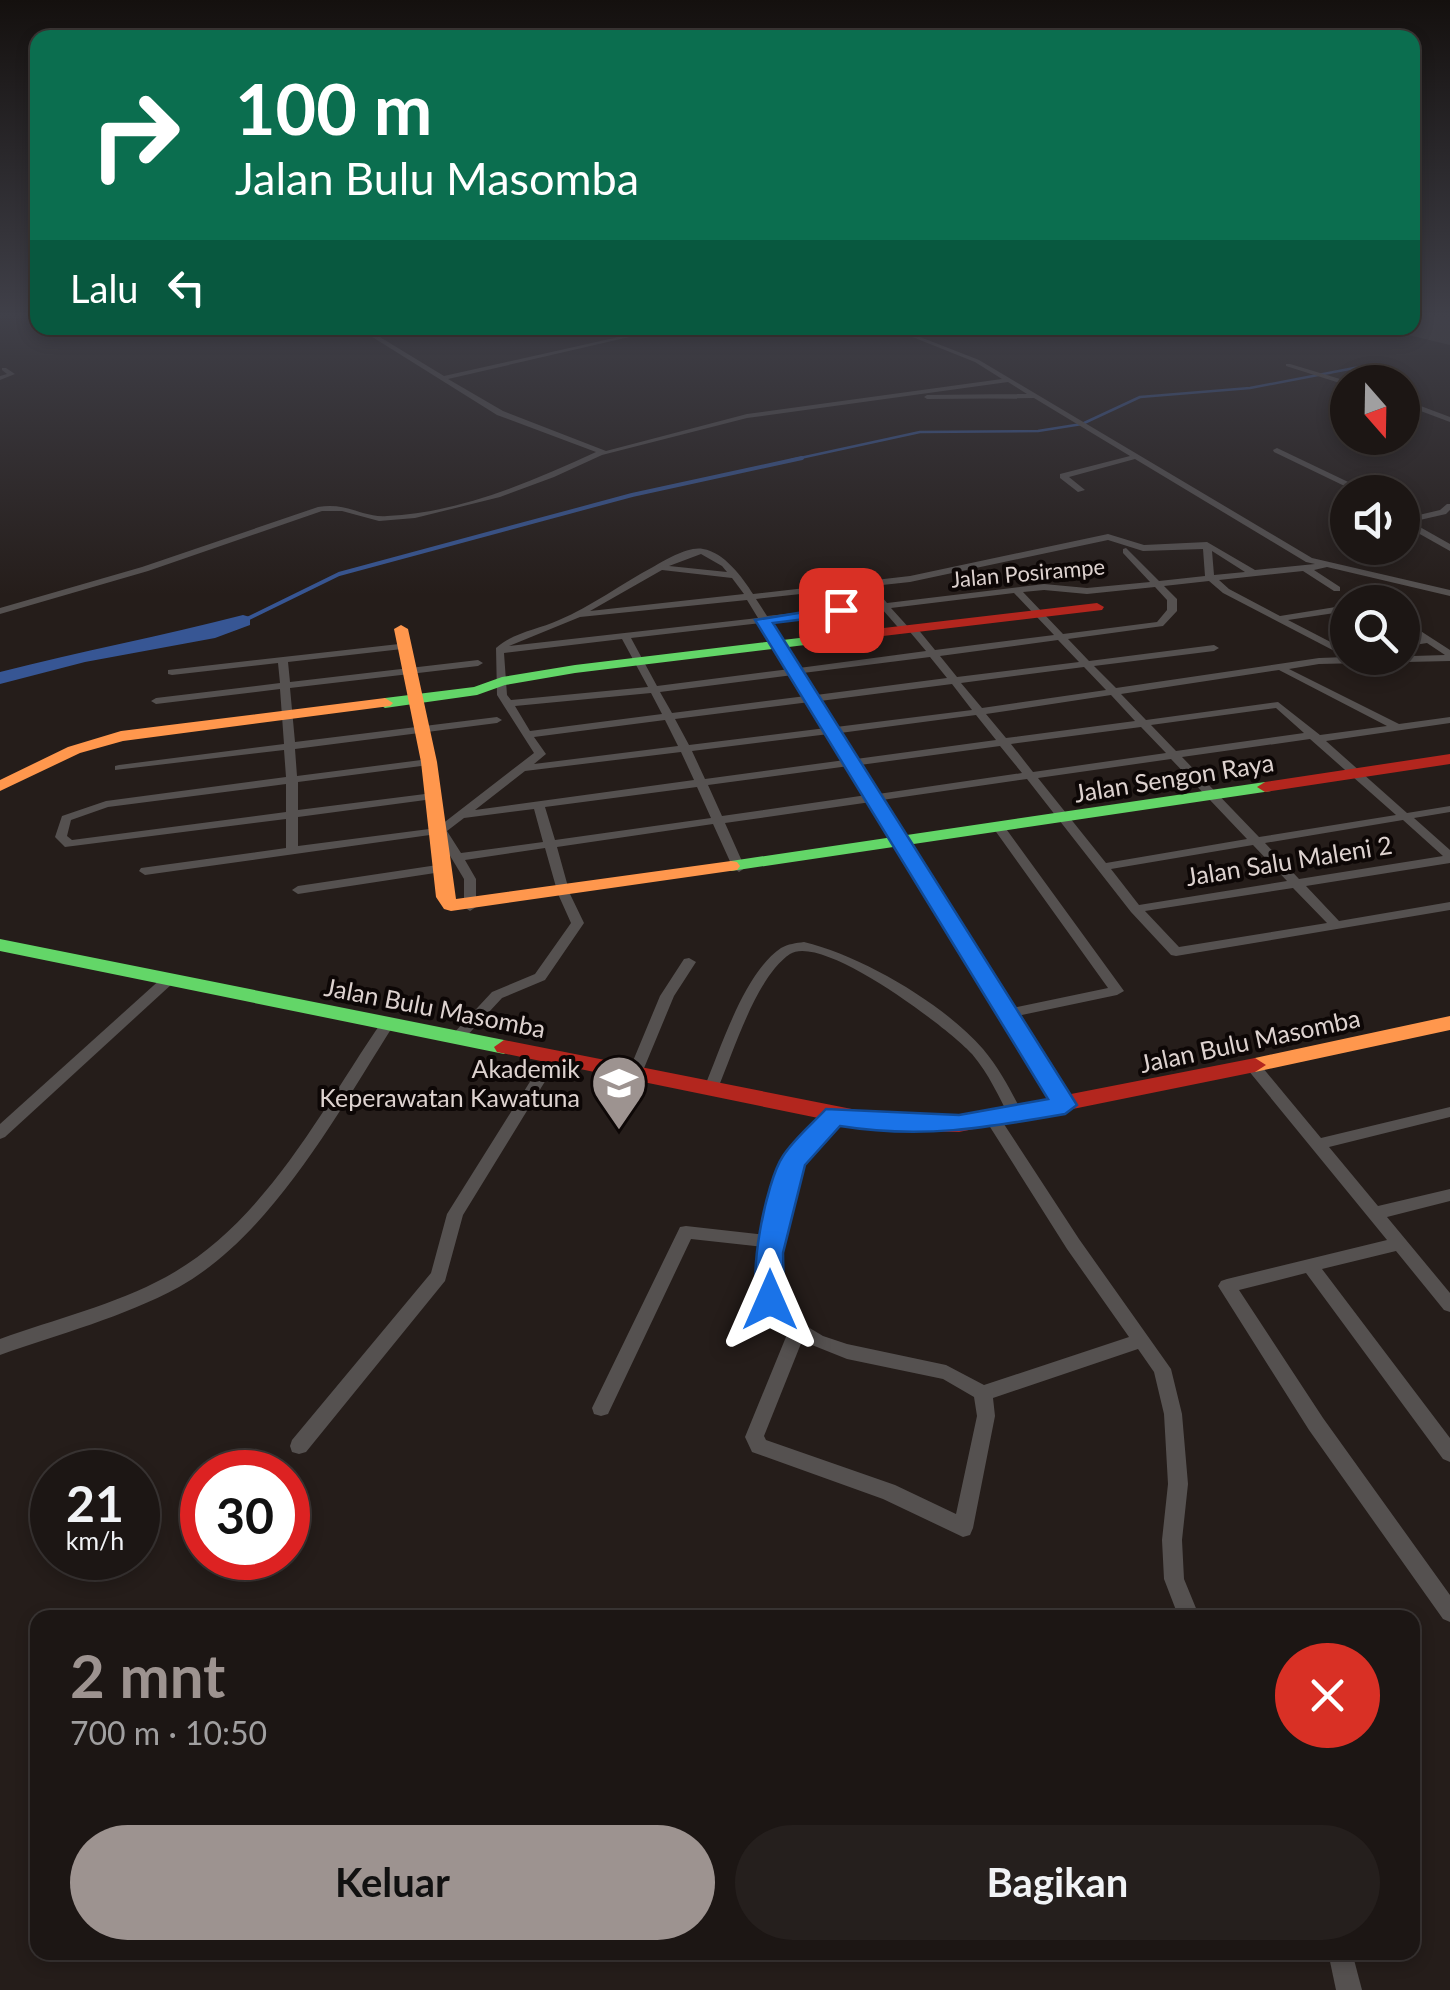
<!DOCTYPE html>
<html lang="id">
<head>
<meta charset="utf-8">
<style>
  :root { --surface:#1c1614; --page:#251f1d; --text:#f1f3f6; --muted:#a09fa0; --line:#3a3534; --accent:#9d9390 }
  body { margin:0; font-family:Lato,sans-serif; background:var(--page); color:var(--text); height:100vh; display:flex; flex-direction:column; font-size:38px; white-space:nowrap }
  * { box-sizing:border-box; margin:0 }
  p { font-size:32px; color:var(--muted) }
  .icon { flex:none; width:55px; height:55px; fill:none; stroke:currentColor; stroke-width:2; stroke-linecap:round; stroke-linejoin:round }
  .map { position:relative; flex:1; overflow:hidden }
  .sheet { position:absolute; left:30px; top:1610px; width:1390px; height:350px; display:flex; flex-direction:column; background:var(--surface); border-radius:20px; box-shadow:0 5px 15px #0003,0 0 0 2px var(--line) }
  .sheet>* { flex:none }
  .banner { position:absolute; left:30px; top:30px; width:1390px; height:305px; border-radius:20px; box-shadow:0 5px 15px #0003,0 0 0 2px var(--line); background:#0b6e4f; color:#fff; overflow:hidden }
  .needle { width:65px; rotate:160deg }
  .buttons { position:absolute; left:1330px; top:365px; display:grid; gap:20px }
  .buttons a { display:grid; place-items:center; width:90px; height:90px; border-radius:50%; background:var(--surface); box-shadow:0 5px 15px #0003,0 0 0 2px var(--line); font-size:50px }
  .speed { position:absolute; left:30px; top:1450px; display:flex; gap:20px; font-size:50px; font-weight:700; text-align:center }
  .speed>* { display:grid; place-content:center; width:130px; height:130px; border-radius:50%; background:var(--surface); box-shadow:0 5px 15px #0003,0 0 0 2px var(--line); line-height:1 }
  .speed small { font-size:25px; font-weight:400 }
  .speed .limit { border:15px solid #d22; background:#fff; color:#111 }
  .pin { position:absolute; display:grid; place-items:center; width:85px; height:85px; color:#fff; margin:-42px; border-radius:20px; box-shadow:0 5px 15px #0006 }
  .me { position:absolute; width:110px; margin:-55px; rotate:0deg; stroke-linejoin:round; filter:drop-shadow(0 0 8px #0008) }
  .turn { display:flex; align-items:center; gap:35px; height:210px; padding:0 40px; font-size:45px }
  .turn .icon { width:130px; height:130px; stroke-width:2.5 }
  .turn b { display:block; font-size:70px; line-height:85px }
  .then { display:flex; align-items:center; height:95px; padding:0 40px; background:#0003; gap:20px; font-size:38px }
  .round { display:grid; place-items:center; flex:none; width:105px; height:105px; border-radius:52px; background:var(--page) }
  .head { display:flex; align-items:center; justify-content:space-between; height:170px; padding:0 40px }
  h1 { font-size:60px; font-weight:700; line-height:75px; color:var(--accent) }
  .cta { display:flex; gap:20px; margin-top:auto; padding:20px 40px }
  .cta a { flex:1; height:115px; border-radius:60px; background:var(--accent); color:#111; font-size:40px; font-weight:700; line-height:115px; text-align:center }
  .cta a+a { background:var(--page); color:var(--text) }
  .map>svg:first-child { display:block }
  .lines { fill:none; stroke-linecap:round; stroke-linejoin:round }
  .stream-far1 { stroke:#375694; stroke-width:2.5 }
  .stream { stroke:#375694; stroke-width:4 }
  .river { fill:#375694; fill-rule:evenodd }
  .runway { fill:#423c3a; fill-rule:evenodd }
  .street { fill:#555150; fill-rule:evenodd }
  .fast { fill:#63d668; fill-rule:evenodd }
  .slow { fill:#ff974d; fill-rule:evenodd }
  .jam { fill:#b3261e; fill-rule:evenodd }
  .route { fill:#1a73e8; stroke:#114b97; stroke-width:2.5 }
  .labels { text-anchor:middle; stroke-width:8; stroke-linejoin:round; paint-order:stroke }
  .far-street-label { font-size:22px; fill:#ddd2cf; stroke:#0d0706 }
  .street-label { font-size:25px; fill:#ddd2cf; stroke:#0d0706 }
  .poi-label { font-size:25px; fill:#ddd2cf; stroke:#0d0706; text-anchor:end }
</style>
</head>
<body>
<div class="map">
<svg width="1450" height="1990" viewBox="0 0 1450 1990">
  <rect width="100%" height="100%" fill="#251d1a"/>
  <g class="lines">
    <!-- stream-far1 -->
    <path class="stream-far1" d="M791,460L920,432L1038,431L1082,424L1140,397L1250,388L1370,365"/>
    <!-- stream -->
    <path class="stream" d="M243,621L339,574L632,495L802,458"/>
    <!-- river -->
    <path class="river" d="M243,615L250,617V625L215,638L85,662L0,684V672C81,651 163,636 243,615Z"/>
    <!-- runway -->
    <path class="runway" d="M1412,316L1450,317V345L1396,332L1393,328H1412Z"/>
    <!-- street -->
    <g class="street">
      <path d="M358,328H365L444,376L659,328H668L448,379L503,411L606,451L747,414L1002,379L975,362L890,328H897L979,360L1312,558L1450,590V596L1327,567L1314,570L1340,587V591H1334L1303,571L1219,580L1229,589L1280,616L1348,605V611L1288,620L1348,651V658L1445,655L1427,643L1402,647V641L1420,638L1402,627V619L1450,650V661L1319,664L1289,669L1399,724L1450,717V723L1326,741L1407,813L1450,806V812L1414,818L1450,850V863L1306,886L1339,921L1450,902V910L1176,956L1171,955L1131,912L1027,779L882,800L1012,1008L1108,988L994,829L1000,825L1004,826L1124,991L1117,995L1017,1016L1072,1105L1070,1109H1060L871,802L725,823L745,868L739,872L733,868L713,824L557,847L570,894L584,923L545,980L502,998L463,1040H453L451,1037L453,1034L492,992L535,974L571,923L558,894L545,848L465,860L476,879V907L470,911L464,907V879L437,834L145,875L139,871L141,868L286,848V819L65,847L55,837L62,816L106,801L286,777L284,750L115,770V766L119,765L284,744L280,689L156,704L151,701L156,698L280,683L278,663L172,675L168,674V670L408,643L411,644V648L288,662L290,682L478,660L483,663L478,666L290,688L295,742L497,717L502,720L497,723L295,749L297,776L429,759L435,762L429,765L298,782V810L433,793L439,796L433,799L298,817V846L437,828L534,753L497,695L496,648C514,632 537,630 559,620C592,606 621,584 653,567C666,560 688,546 703,549C724,552 743,578 753,594L910,576L1108,534L1144,545L1207,542L1255,570L1315,564L1306,562L1135,459L1069,477L1085,490L1078,492L1060,478V474L1130,456L1034,398L927,399L924,397L927,395L1027,394L1008,382L747,418L602,455L554,477L500,497L415,518L379,521L342,511H322L148,571L0,614V608L142,567L318,507C349,502 362,518 387,516C459,513 531,482 596,452L497,415ZM1108,540L1143,551L1203,549L1205,576L1159,581L1126,548L1123,549V553L1150,582L1087,588L1044,584L887,603L873,586L910,582ZM1212,551L1245,572L1214,575ZM701,554L722,566L727,572L669,566ZM662,570L732,578L744,594L590,611ZM1209,581L1223,593L1346,657L1319,658L1116,688L1094,666L1214,651L1219,648L1214,645L1089,661L1068,639L1163,626L1177,611V599L1164,586ZM864,587L878,604L767,616L756,599ZM1155,587L1167,600V610L1157,622L1063,634L1023,592L1044,590L1087,594ZM1014,593L1054,635L935,650L917,628L910,629L891,608ZM747,600L758,618L509,646L580,617ZM882,609L903,633L910,632L926,651L799,668L770,622ZM761,623L790,669L657,686L631,638ZM622,639L648,687L511,700L507,695L504,653ZM1058,640L1079,662L957,677L940,656ZM930,657L947,678L816,695L803,673ZM1084,667L1106,690L982,708L961,683ZM1279,670L1387,726L1320,735L1278,702L1146,720L1121,694ZM793,675L806,696L672,713L660,692ZM952,684L972,710L836,727L820,701ZM651,693L662,714L530,731L515,706ZM1111,695L1135,721L1006,738L986,714ZM810,702L826,728L689,745L675,719ZM1276,708L1304,733L1176,751L1151,725ZM976,715L996,740L856,759L840,733ZM665,720L678,746L534,764L546,754L534,737ZM1141,727L1166,753L1033,772L1011,744ZM829,734L845,760L705,779L692,751ZM1310,739L1396,815L1259,837L1182,757ZM1000,746L1022,773L878,794L860,765ZM681,752L694,780L475,810L525,771ZM1171,759L1247,839L1106,863L1038,778ZM849,766L867,795L722,816L708,785ZM286,784V812L72,840L67,836L71,820L108,807ZM697,787L711,818L555,840L545,807ZM534,809L543,842L461,853L447,831L464,818ZM1403,820L1443,856L1299,879L1265,843ZM1253,845L1287,881L1139,905L1111,869ZM1293,888L1327,923L1179,947L1145,911Z"/>
      <path d="M1286,364H1290L1350,382L1346,385L1286,366Z"/>
      <path d="M2,368H6L15,374L0,380V376L7,374L2,370Z"/>
      <path d="M1402,399L1450,417V422L1402,404Z"/>
      <path d="M1277,448L1365,490L1366,492H1357L1274,452L1273,450Z"/>
      <path d="M1447,504H1450V510L1446,514L1411,522L1450,544V551L1402,524V519L1440,510Z"/>
      <path d="M444,864L448,865L450,868L448,871L298,894L292,890L298,886Z"/>
      <path d="M804,942C862,956 944,1004 983,1049C1000,1069 1012,1093 1024,1116L1021,1120H1011C999,1097 989,1074 972,1054C948,1028 823,933 790,954C756,977 734,1051 718,1088L716,1092H706L704,1088C721,1048 744,973 781,948C788,944 796,943 804,942Z"/>
      <path d="M689,958L696,962L674,996L642,1073L640,1077H630L628,1073L660,996L684,959Z"/>
      <path d="M168,976L173,977L175,980L173,983L5,1137L0,1139V1124L163,977Z"/>
      <path d="M388,1018L395,1023C338,1112 273,1234 179,1287C124,1317 59,1334 0,1355V1339C55,1319 114,1305 166,1277C266,1222 321,1110 383,1020Z"/>
      <path d="M553,1052L560,1057L463,1215L445,1281L306,1452L299,1454L292,1452L290,1446L292,1440L431,1273L447,1214L548,1053Z"/>
      <path d="M1253,1061L1258,1062L1321,1138L1450,1107V1117L1329,1147L1378,1206L1450,1189V1201L1387,1217L1450,1293V1312L1444,1310L1396,1251L1322,1269L1450,1438V1462L1443,1459L1306,1273L1239,1290L1323,1418L1450,1595V1622L1443,1619L1309,1430L1218,1286L1221,1281L1227,1279L1387,1240L1248,1070L1246,1066L1248,1062Z"/>
      <path d="M835,1111L840,1112L843,1116L840,1120L800,1163L781,1242L776,1278L782,1302L798,1321L823,1336L847,1344L946,1365L984,1385L1129,1337L1067,1249L985,1119L988,1115H998L1079,1239L1171,1369L1182,1414L1188,1484L1182,1540L1184,1579L1200,1618H1179L1164,1579L1162,1540L1168,1484L1164,1414L1154,1372L1138,1349L993,1398L995,1416L973,1528L970,1535L963,1537L883,1499L752,1452L745,1437L788,1332C760,1304 758,1285 764,1247L691,1239L608,1414L601,1416L594,1414L592,1408L680,1227L686,1226L767,1235L785,1161L830,1112ZM802,1341L847,1359L943,1379L974,1397L977,1416L956,1514L895,1485L766,1440L764,1436Z"/>
      <path d="M1328,1952H1352L1362,1990H1336Z"/>
    </g>
    <!-- fast -->
    <g class="fast">
      <path d="M841,633L848,637L846,640L575,673L505,685L477,695L385,708L377,703L385,698L474,687L502,677L575,665Z"/>
      <path d="M1265,782L1273,787L1271,791L731,871L722,866L731,861Z"/>
      <path d="M0,939L504,1040L514,1047L504,1054L0,951Z"/>
    </g>
    <!-- slow -->
    <g class="slow">
      <path d="M401,625L408,629L437,762L456,899L731,861L737,862L740,866L737,870L451,911L444,909L436,897L421,762L394,629Z"/>
      <path d="M385,698L393,703L390,706L123,741L80,753L0,791V780L68,747L121,731Z"/>
      <path d="M1450,1016V1030L1255,1072L1244,1065L1255,1058Z"/>
    </g>
    <!-- jam -->
    <g class="jam">
      <path d="M1097,603L1104,607L1102,610L841,641L834,637L841,633Z"/>
      <path d="M1450,754V764L1265,792L1257,787L1265,782Z"/>
      <path d="M504,1040L877,1114L959,1116L1255,1058L1266,1065L1255,1072L959,1132L877,1130L497,1052L494,1047Z"/>
    </g>
  </g>
  <!-- sky -->
  <linearGradient id="sky" x2="0" y2="1"><stop stop-color="#14100e"/><stop offset="0.53" stop-color="#404049"/><stop offset="1" stop-color="#404049" stop-opacity="0"/></linearGradient>
  <rect width="1450" height="595" fill="url(#sky)"/>
  <!-- route -->
  <path class="route" d="M841,606L849,610L846,614L773,623L1077,1105L1065,1114C986,1128 921,1139 840,1126L805,1165L783,1253L784,1300L780,1309H760C746,1281 766,1181 783,1156C794,1139 812,1124 826,1109L959,1115L1048,1099L755,620Z"/>
  <!-- icons -->
  <defs>
    <g id="university-pin" transform="scale(2.875)"><path d="M0 17L-7.5 6A9.5 9.5 0 1 1 7.5 6Z" fill="#9d9390" stroke="#0d0706"/><path d="M0-5L7-2L0 1L-7-2ZM-4 1L0 2.5L4 1V4Q0 6-4 4Z" fill="#fff"/></g>
  </defs>
  <g fill-rule="evenodd">
    <use href="#university-pin" x="619" y="1083"/>
  </g>
  <g class="labels">
    <!-- far-street labels -->
    <g class="far-street-label">
      <text transform="translate(1028 573) rotate(-5)" y="8">Jalan Posirampe</text>
    </g>
    <!-- street labels -->
    <g class="street-label">
      <text transform="translate(1174 778) rotate(-9)" y="9">Jalan Sengon Raya</text>
      <text transform="translate(1289 861) rotate(-9)" y="9">Jalan Salu Maleni 2</text>
      <text transform="translate(435 1008) rotate(11)" y="9">Jalan Bulu Masomba</text>
      <text transform="translate(1250 1041) rotate(-12)" y="9">Jalan Bulu Masomba</text>
    </g>
    <!-- poi labels -->
    <g class="poi-label">
      <text x="580" y="1078">Akademik<tspan x="580" dy="29">Keperawatan Kawatuna</tspan></text>
    </g>
  </g>
</svg>
<div class="buttons">
<a><svg class="needle" viewBox="-14 -14 28 28"><path d="M0-13l5 13h-10z" fill="#e53935"/><path d="M0 13l5-13h-10z" fill="#a09fa0"/></svg></a>
<a><svg class="icon" aria-label="sound" viewBox="0 0 24 24"><path d="M4 9h4l5-4v14l-5-4H4zM17 9q2 3 0 6"/></svg></a>
<a><svg class="icon" aria-label="search" viewBox="0 0 24 24"><circle cx="10" cy="10" r="6"/><path d="M15 15l6 6"/></svg></a>
</div>
<div class="speed"><div>21<small>km/h</small></div><div class="limit">30</div></div>
<div class="pin" style="left:841px;top:610px;background:#d93025"><svg class="icon" aria-label="arrive" viewBox="0 0 24 24"><path d="M6 21V4h12l-3 4 3 4H6"/></svg></div>
<svg class="me" style="left:770px;top:1300px" viewBox="-20 -20 40 40"><path d="M0-17L14 15 0 8-14 15z" fill="#1a73e8" stroke="#fff" stroke-width="4"/></svg>
<div class="banner">
<div class="turn"><svg class="icon" aria-label="right" viewBox="0 0 24 24"><path d="M7 20v-9h11M14 6l5 5-5 5"/></svg><div><b>100 m</b>Jalan Bulu Masomba</div></div>
<div class="then">Lalu<svg class="icon" aria-label="left" viewBox="0 0 24 24"><path d="M17 20v-9H6M10 6l-5 5 5 5"/></svg></div>
</div>
<section class="sheet">
<div class="head"><div><h1>2 mnt</h1><p>700 m · 10:50</p></div><a class="round" style="background:#d93025;color:#fff"><svg class="icon" aria-label="close" viewBox="0 0 24 24"><path d="M6 6l12 12M18 6L6 18"/></svg></a></div>
<div class="cta"><a>Keluar</a><a>Bagikan</a></div>
</section>
</div>
</body>
</html>
